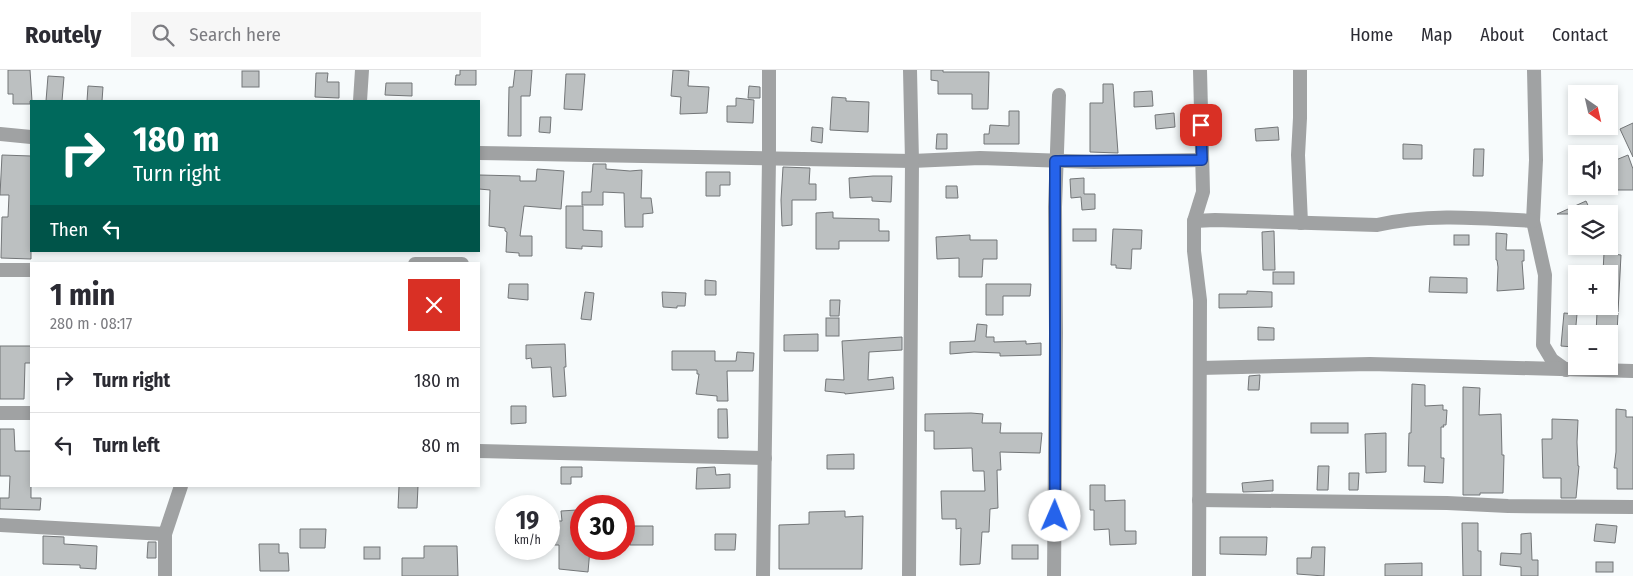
<!DOCTYPE html>
<html lang="en">
<head>
<meta charset="utf-8">
<style>
  :root { --surface:#fff; --page:#f7f7f7; --text:#2b2b33; --muted:#7c7c81; --line:#e1e1e2 }
  body { margin:0; font-family:"Fira Sans Condensed",sans-serif; background:var(--page); color:var(--text); height:100vh; display:flex; flex-direction:column; font-size:19px; white-space:nowrap }
  * { box-sizing:border-box; margin:0 }
  p { font-size:16px; color:var(--muted) }
  .icon { flex:none; width:28px; height:28px; fill:none; stroke:currentColor; stroke-width:2; stroke-linecap:round; stroke-linejoin:round }
  .map { position:relative; flex:1; overflow:hidden }
  .side { position:absolute; left:30px; top:192px; width:450px; height:225px; display:flex; flex-direction:column; background:var(--surface); border-radius:0px; box-shadow:0 2px 8px #0003 }
  .side>* { flex:none }
  .guide { position:absolute; left:30px; top:30px; width:450px; height:152px; border-radius:0px; box-shadow:0 2px 8px #0003; background:#00695c; color:#fff; overflow:hidden }
  .needle { width:32px; rotate:146deg }
  .controls { position:absolute; left:1568px; top:15px; display:grid; gap:10px }
  .controls a { display:grid; place-items:center; width:50px; height:50px; border-radius:0px; background:var(--surface); box-shadow:0 2px 8px #0003; font-size:25px }
  .speed { position:absolute; left:495px; top:425px; display:flex; gap:10px; font-size:25px; font-weight:700; text-align:center }
  .speed>* { display:grid; place-content:center; width:65px; height:65px; border-radius:50%; background:var(--surface); box-shadow:0 2px 8px #0003; line-height:1 }
  .speed small { font-size:12px; font-weight:400 }
  .speed .limit { border:8px solid #d22; background:#fff; color:#111 }
  .pin { position:absolute; display:grid; place-items:center; width:42px; height:42px; color:#fff; margin:-21px; border-radius:10px; box-shadow:0 2px 8px #0006 }
  .me { position:absolute; width:55px; margin:-28px; rotate:1deg; stroke-linejoin:round; filter:drop-shadow(0 0 4px #0008) }
  .turn { display:flex; align-items:center; gap:18px; height:105px; padding:0 20px; font-size:22px }
  .turn .icon { width:65px; height:65px; stroke-width:2.5 }
  .turn b { display:block; font-size:35px; line-height:42px }
  .then { display:flex; align-items:center; height:48px; padding:0 20px; background:#0003; gap:10px; font-size:19px }
  .round { display:grid; place-items:center; flex:none; width:52px; height:52px; border-radius:0px; background:var(--page) }
  .summary { display:flex; align-items:center; justify-content:space-between; height:85px; padding:0 20px }
  h1 { font-size:30px; font-weight:700; line-height:38px }
  ul { padding:0; list-style:none }
  li { display:flex; align-items:center; gap:15px; height:65px; padding:0 20px; border-top:1px solid var(--line) }
  li div { flex:1 }
  li b { display:block; font-size:19px }
  li em { font-style:normal }
  header { display:flex; align-items:center; gap:30px; box-sizing:border-box; height:70px; padding:0 25px; background:var(--surface); border-bottom:1px solid var(--line) }
  header strong { font-size:24px }
  nav { display:flex; gap:28px; margin-inline-start:auto; font-size:18px }
  .search { width:350px; height:45px; background:var(--page); display:flex; align-items:center; gap:12px; box-sizing:border-box; padding:0 18px; border-radius:0px; color:var(--muted); font-size:19px }
  .map>svg:first-child { display:block }
  .building { fill:#bcc0c1; stroke:#737678 }
  .lines { fill:none; stroke-linecap:round; stroke-linejoin:round }
  .street { stroke:#a0a2a3; stroke-width:14 }
  .route-casing { stroke:#184099; stroke-width:12 }
  .route { stroke:#2563eb; stroke-width:9 }
</style>
</head>
<body>
<header>
<strong>Routely</strong>
<div class="search"><svg class="icon" aria-label="search" viewBox="0 0 24 24"><circle cx="10" cy="10" r="6"/><path d="M15 15l6 6"/></svg>Search here</div>
<nav><a>Home</a><a>Map</a><a>About</a><a>Contact</a></nav>
</header>
<div class="map">
<svg width="1633" height="506" viewBox="0 0 1633 506">
  <rect width="100%" height="100%" fill="#f7fbfc"/>
  <!-- building -->
  <g class="building">
    <path d="M8,0H30L32,31H30V34H13V24H8Z"/>
    <path d="M460,0H476V15H455L456,5H460Z"/>
    <path d="M515,0H532L530,26H521V66H508L509,17H513Z"/>
    <path d="M673,0L689,1L688,16L709,17L707,43L680,44L681,27L671,26Z"/>
    <path d="M931,0H943V2H989L988,39H972V24H938V11L931,10Z"/>
    <rect x="242" y="1" width="17" height="16"/>
    <path d="M316,3H328L327,12H339V28L315,27Z"/>
    <path d="M566,4H585L582,40L564,39Z"/>
    <path d="M48,6L64,7L62,31H46Z"/>
    <path d="M386,13H412V26L385,25Z"/>
    <path d="M1103,14H1113L1118,83L1090,82V33H1103Z"/>
    <path d="M88,16L103,17L102,31H87Z"/>
    <path d="M749,16L760,17V28H748Z"/>
    <path d="M1152,21L1153,36L1134,37V22Z"/>
    <path d="M832,27L846,28V31L869,32L868,62L830,60Z"/>
    <path d="M736,28L754,30L753,53L727,52V36H736Z"/>
    <path d="M1009,41H1019V74H984V64H989L990,55L1009,56Z"/>
    <path d="M1174,43L1175,57L1156,59L1155,45Z"/>
    <path d="M540,47H551L550,63L539,62Z"/>
    <path d="M1633,53V87L1620,59Z"/>
    <path d="M812,57L823,58L822,73L811,71Z"/>
    <path d="M1278,57L1279,70L1256,71L1255,59Z"/>
    <path d="M937,64H947V79H936Z"/>
    <path d="M1403,74L1422,75V89H1403Z"/>
    <path d="M1474,79H1484L1483,106H1473Z"/>
    <path d="M2,85L31,86V189L1,188L2,147H8L9,125H0Z"/>
    <path d="M1628,85L1633,99V120H1613V97L1611,92Z"/>
    <path d="M593,94H606V99L630,101L642,100L641,128H651L653,143L643,144V157H625L624,123L603,122V135H582V122H591Z"/>
    <path d="M783,97L810,98L809,114H816V130H792V155L782,156L781,130Z"/>
    <path d="M537,99L564,101L561,139L524,136L520,166H532V186H519V183L506,182L507,162L505,161V158L489,156L490,120L479,119V105L520,106V111H536Z"/>
    <path d="M706,102H730V115H720V126H706Z"/>
    <path d="M873,106H892L891,132L872,131V127L850,128L849,108Z"/>
    <path d="M1084,108V124H1095V139L1082,140L1081,127L1071,128L1070,109Z"/>
    <path d="M946,116H957L958,128H946Z"/>
    <path d="M1586,131L1592,144H1557Z"/>
    <path d="M566,136H583V160L602,161V177L582,176V179L566,178Z"/>
    <path d="M833,142V148L879,149V161H889V171H839V179H816V143Z"/>
    <rect x="1073" y="159" width="23" height="12"/>
    <path d="M1113,159L1142,160L1141,179H1132L1131,199L1116,198V195H1111Z"/>
    <path d="M1274,161L1275,200H1263L1262,162Z"/>
    <path d="M1496,163L1507,164L1506,180H1524V191H1522L1524,219L1497,221L1498,197L1497,190H1496Z"/>
    <path d="M970,165V170H997V189H983L982,207H959V188L937,189L936,167Z"/>
    <rect x="1454" y="165" width="15" height="10"/>
    <path d="M1604,183L1621,185L1618,242H1609V202H1603Z"/>
    <rect x="1273" y="202" width="21" height="12"/>
    <path d="M1430,207L1467,208V223L1429,222Z"/>
    <path d="M705,210L716,211V225H705Z"/>
    <path d="M509,214H528V230L508,228Z"/>
    <path d="M986,214H1031L1030,226H1003V245H986Z"/>
    <path d="M1247,221L1272,222V237L1219,238V224H1247Z"/>
    <path d="M585,222L594,223L591,250L581,249Z"/>
    <path d="M662,222L686,223L685,236H677V238L663,237Z"/>
    <path d="M830,230H840L839,246H830Z"/>
    <path d="M1597,242L1618,243L1617,264H1596Z"/>
    <path d="M1564,243L1577,244L1574,277L1561,276Z"/>
    <rect x="826" y="248" width="13" height="18"/>
    <path d="M977,254L987,255L986,267H994V272L1026,271V274L1041,273V285L1000,286V283L974,282L950,284V272L975,271Z"/>
    <path d="M1258,257L1274,258V270H1258Z"/>
    <path d="M818,264V281H784V265Z"/>
    <path d="M902,267V280L869,282L868,310L893,307L894,319L845,324V323L825,321L826,309L844,310L842,271Z"/>
    <path d="M565,274L566,297H564L566,326L553,327L551,297L532,298L531,288L526,289V275Z"/>
    <path d="M0,276H31V293H25L24,329H0Z"/>
    <path d="M672,281H715V291H736L737,282L754,283L753,301H727L728,331H717V326L696,324L699,304H697V300H672Z"/>
    <path d="M1260,305L1259,320H1248L1249,306Z"/>
    <path d="M1412,314L1425,315V336L1443,335V340H1447L1446,355H1443L1444,357H1441V388H1444L1443,413L1424,412L1425,396H1408L1409,363H1411Z"/>
    <path d="M1463,317L1480,318L1479,345L1501,344L1502,385H1504L1503,423H1480V425H1463Z"/>
    <path d="M511,336H526V353L511,354Z"/>
    <path d="M718,339H727L728,368H718Z"/>
    <path d="M1616,339L1626,340V347H1633V419H1617V398H1614L1616,382Z"/>
    <path d="M971,343L983,344L982,353H1001L1000,363H1042L1040,383L1000,382L1001,400H997L998,438L990,439L989,462H982L980,494L960,495L961,458L956,459V449H942L941,421H985L984,401H973L972,378L934,379V361H925V344Z"/>
    <path d="M1552,349L1578,350L1577,372L1578,396H1579L1576,428H1561V408H1543L1542,369H1552Z"/>
    <rect x="1311" y="353" width="37" height="10"/>
    <path d="M0,359H14L15,381H31V428H41L40,440L0,439V428H9L10,406H0Z"/>
    <path d="M1386,363V402L1366,403L1365,364Z"/>
    <path d="M854,384V399H827V385Z"/>
    <path d="M1318,396H1329L1328,420H1317Z"/>
    <path d="M561,397H582V407H571V414H561Z"/>
    <path d="M715,397L716,405L730,404V418L696,419L697,398Z"/>
    <path d="M1349,403H1359L1358,420H1349Z"/>
    <path d="M1273,410V421L1243,422L1242,413Z"/>
    <path d="M1090,415H1105V431L1125,430V461H1136V474L1110,475L1109,459L1094,460V440H1090Z"/>
    <path d="M399,416H418L417,438H398Z"/>
    <path d="M577,440L579,477L580,479H590L588,502L559,499V475H552L553,451H562L561,441Z"/>
    <path d="M845,441V447L863,446L862,499H779V455L809,454V442Z"/>
    <path d="M1462,453H1478V481H1481V506H1463Z"/>
    <path d="M1596,454L1617,456L1615,473L1594,471Z"/>
    <path d="M631,456H653V475H630Z"/>
    <path d="M300,459H326L325,478H300Z"/>
    <path d="M1531,463L1532,490H1538V506H1521V497L1500,495L1501,483L1521,484V464Z"/>
    <path d="M715,464H736L735,480H715Z"/>
    <path d="M43,466L64,467V474L97,476L96,499L80,498V495L43,494Z"/>
    <path d="M1220,467H1267L1266,485L1220,484Z"/>
    <path d="M148,472H156V488H147Z"/>
    <path d="M259,474H279V483H288L289,501H260Z"/>
    <rect x="1012" y="475" width="26" height="14"/>
    <path d="M424,476H457L458,506H402V488H424Z"/>
    <rect x="364" y="477" width="16" height="12"/>
    <path d="M1312,477H1325L1324,506L1297,504V488H1311Z"/>
    <rect x="1596" y="492" width="17" height="10"/>
    <path d="M1422,493V506H1385V494Z"/>
  </g>
  <g class="lines">
    <!-- street -->
    <g class="street">
      <path d="M1300,0V48L1298,85L1301,153"/>
      <path d="M1534,0L1536,90L1533,151L1545,205L1543,275L1552,290L1566,300"/>
      <path d="M360,31L362,0"/>
      <path d="M0,64L31,67"/>
      <path d="M479,83L912,91L980,88L1094,92L1202,90"/>
      <path d="M1194,151L1215,150L1377,155C1428,143 1481,148 1533,151"/>
      <path d="M415,194H462"/>
      <path d="M0,200H31"/>
      <path d="M1200,298L1370,294L1633,301"/>
      <path d="M0,343H31"/>
      <path d="M479,381L765,388"/>
      <path d="M1199,430L1447,433L1508,436L1633,437"/>
      <path d="M0,455L165,464"/>
      <path d="M165,506V464L181,416"/>
      <path d="M763,506L769,88V0"/>
      <path d="M909,506L912,91L910,0"/>
      <path d="M1054,506L1056,263L1055,137L1059,25"/>
      <path d="M1199,506L1200,230L1194,181V151L1203,122L1200,0"/>
    </g>
  </g>
  <g class="lines">
    <!-- route casing -->
    <g class="route-casing">
      <path id="route" d="M1055,446V91L1202,90L1201,55"/>
    </g>
    <!-- route -->
    <use href="#route" class="route"/>
  </g>
</svg>
<div class="controls">
<a><svg class="needle" viewBox="-14 -14 28 28"><path d="M0-13l5 13h-10z" fill="#e53935"/><path d="M0 13l5-13h-10z" fill="#7c7c81"/></svg></a>
<a><svg class="icon" aria-label="sound" viewBox="0 0 24 24"><path d="M4 9h4l5-4v14l-5-4H4zM17 9q2 3 0 6"/></svg></a>
<a><svg class="icon" aria-label="layers" viewBox="0 0 24 24"><path d="M12 4l9 5-9 5-9-5zM3 14l9 5 9-5"/></svg></a>
<a>+</a>
<a>−</a>
</div>
<div class="speed"><div>19<small>km/h</small></div><div class="limit">30</div></div>
<div class="pin" style="left:1201px;top:55px;background:#d93025"><svg class="icon" aria-label="arrive" viewBox="0 0 24 24"><path d="M6 21V4h12l-3 4 3 4H6"/></svg></div>
<svg class="me" style="left:1055px;top:446px" viewBox="-20 -20 40 40"><circle r="19" fill="#fff"/><path d="M0-13L10 11 0 6-10 11z" fill="#2563eb"/></svg>
<div class="guide">
<div class="turn"><svg class="icon" aria-label="right" viewBox="0 0 24 24"><path d="M7 20v-9h11M14 6l5 5-5 5"/></svg><div><b>180 m</b>Turn right</div></div>
<div class="then">Then<svg class="icon" aria-label="left" viewBox="0 0 24 24"><path d="M17 20v-9H6M10 6l-5 5 5 5"/></svg></div>
</div>
<section class="side">
<div class="summary"><div><h1>1 min</h1><p>280 m · 08:17</p></div><a class="round" style="background:#d93025;color:#fff"><svg class="icon" aria-label="close" viewBox="0 0 24 24"><path d="M6 6l12 12M18 6L6 18"/></svg></a></div>
<ul>
<li><svg class="icon" aria-label="right" viewBox="0 0 24 24"><path d="M7 20v-9h11M14 6l5 5-5 5"/></svg><div><b>Turn right</b></div><em>180 m</em></li>
<li><svg class="icon" aria-label="left" viewBox="0 0 24 24"><path d="M17 20v-9H6M10 6l-5 5 5 5"/></svg><div><b>Turn left</b></div><em>80 m</em></li>
</ul>
</section>
</div>
</body>
</html>
